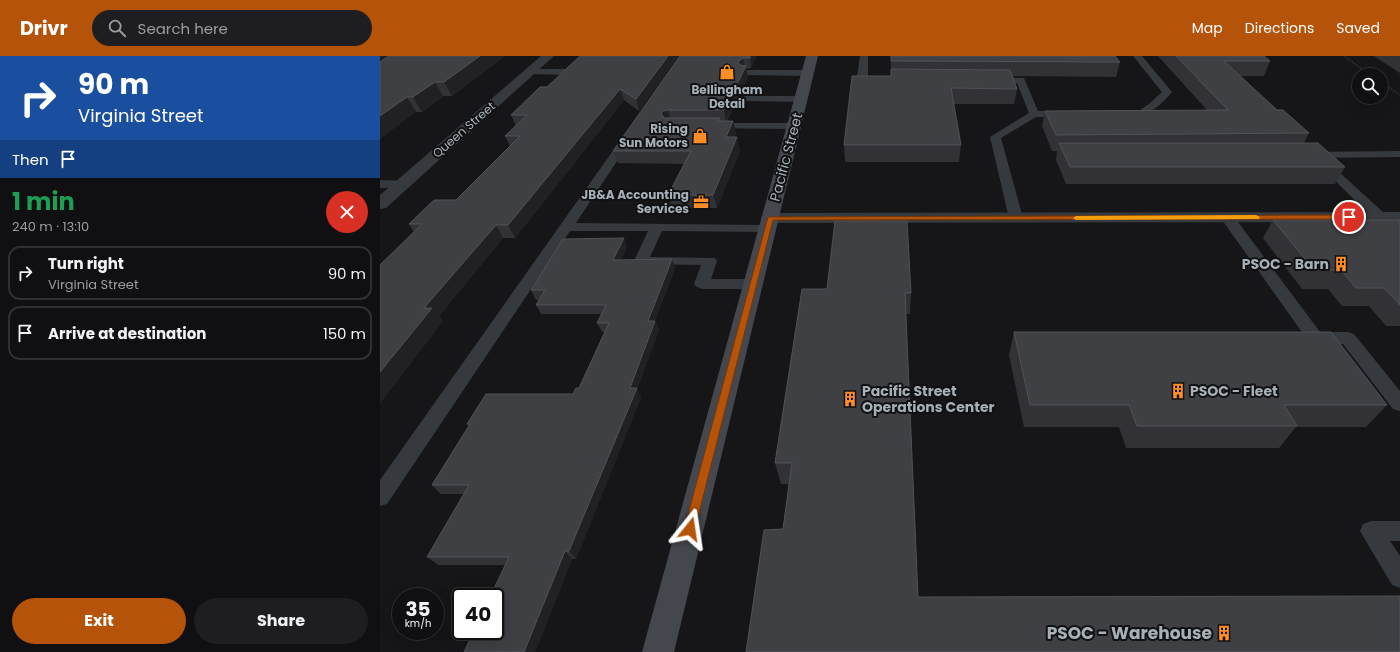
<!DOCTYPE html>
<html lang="en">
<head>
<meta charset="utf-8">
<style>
  :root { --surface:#101012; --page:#1e1e20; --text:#f1f3f6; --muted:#9c9d9f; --line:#303032; --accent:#b45309 }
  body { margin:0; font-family:Poppins,sans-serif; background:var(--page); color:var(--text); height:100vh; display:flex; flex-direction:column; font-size:15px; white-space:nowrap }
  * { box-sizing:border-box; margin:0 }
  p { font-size:13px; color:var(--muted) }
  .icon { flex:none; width:22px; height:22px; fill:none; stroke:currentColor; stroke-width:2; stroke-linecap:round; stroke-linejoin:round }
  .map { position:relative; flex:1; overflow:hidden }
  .details { display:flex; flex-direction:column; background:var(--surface); width:380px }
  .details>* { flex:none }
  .banner { background:#1a4fa0; color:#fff; overflow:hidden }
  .buttons { position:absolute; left:972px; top:12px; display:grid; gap:8px }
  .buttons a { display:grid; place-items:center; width:36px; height:36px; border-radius:50%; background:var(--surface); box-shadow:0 4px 16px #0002,0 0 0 1px var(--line); font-size:20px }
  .speed { position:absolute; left:12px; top:532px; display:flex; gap:8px; font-size:20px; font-weight:700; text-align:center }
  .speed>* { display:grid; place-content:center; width:52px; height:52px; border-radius:50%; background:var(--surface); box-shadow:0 4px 16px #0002,0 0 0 1px var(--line); line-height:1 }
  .speed small { font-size:10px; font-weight:400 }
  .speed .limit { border:2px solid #111; border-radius:6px; background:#fff; color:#111 }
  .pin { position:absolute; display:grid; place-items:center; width:34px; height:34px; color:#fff; margin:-17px; border:2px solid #fff; border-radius:50%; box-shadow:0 1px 4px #0007 }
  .me { position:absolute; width:44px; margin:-22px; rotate:15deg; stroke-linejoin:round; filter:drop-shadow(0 0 3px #0008) }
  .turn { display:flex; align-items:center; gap:14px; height:84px; padding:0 12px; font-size:18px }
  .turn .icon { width:52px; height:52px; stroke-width:2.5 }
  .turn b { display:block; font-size:28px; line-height:34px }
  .then { display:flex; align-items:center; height:38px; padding:0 12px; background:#0003; gap:8px; font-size:15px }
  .round { display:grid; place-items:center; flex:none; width:42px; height:42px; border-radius:21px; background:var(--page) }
  .overview { display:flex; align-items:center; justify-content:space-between; height:68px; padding:0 12px }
  h1 { font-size:24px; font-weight:700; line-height:30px; color:#1e9e55 }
  .button { display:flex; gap:8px; margin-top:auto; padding:8px 12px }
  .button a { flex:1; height:46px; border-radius:24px; background:var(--accent); color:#fff; font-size:16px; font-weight:700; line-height:46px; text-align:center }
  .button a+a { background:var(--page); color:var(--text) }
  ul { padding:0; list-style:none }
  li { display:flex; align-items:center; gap:12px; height:54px; margin:0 8px 6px; padding:0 4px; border:2px solid var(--line); border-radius:12px }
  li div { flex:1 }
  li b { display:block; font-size:15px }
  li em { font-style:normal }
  header { display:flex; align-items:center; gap:24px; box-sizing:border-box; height:56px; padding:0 20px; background:var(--accent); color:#fff }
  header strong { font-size:19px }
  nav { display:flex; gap:22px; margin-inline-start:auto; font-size:14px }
  .search { width:280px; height:36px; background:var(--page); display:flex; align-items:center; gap:10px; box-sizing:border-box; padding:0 14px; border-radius:22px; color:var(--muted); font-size:15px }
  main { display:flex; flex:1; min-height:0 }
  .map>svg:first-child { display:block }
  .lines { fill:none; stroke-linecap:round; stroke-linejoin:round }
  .path { stroke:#3c4045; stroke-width:1.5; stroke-dasharray:1 1.5; stroke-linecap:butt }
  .lane { fill:#36393d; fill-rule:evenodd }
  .street { fill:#36393d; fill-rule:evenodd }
  .secondary { fill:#44484e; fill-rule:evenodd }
  .wall { fill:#323236 }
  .shaded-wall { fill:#212124 }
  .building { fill:#3e4044; stroke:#4f5256 }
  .route { fill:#b45309; stroke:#753606 }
  .slow { fill:#f59e0b }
  .labels { text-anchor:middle; stroke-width:4; stroke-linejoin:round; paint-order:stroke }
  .far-poi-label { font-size:12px; font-weight:bold; fill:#a7b0b9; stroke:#111113; text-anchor:end }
  .far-street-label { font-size:12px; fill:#a7b0b9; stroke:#111113 }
  .street-label { font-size:14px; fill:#a7b0b9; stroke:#111113 }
  .poi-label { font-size:14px; font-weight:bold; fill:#a7b0b9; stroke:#111113; text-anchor:start }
  .near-poi-label { font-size:17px; font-weight:bold; fill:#a7b0b9; stroke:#111113; text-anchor:end }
</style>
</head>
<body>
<header>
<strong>Drivr</strong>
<div class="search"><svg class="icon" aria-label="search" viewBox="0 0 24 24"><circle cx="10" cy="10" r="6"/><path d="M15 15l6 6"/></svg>Search here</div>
<nav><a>Map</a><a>Directions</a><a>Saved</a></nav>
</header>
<main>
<section class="details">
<div class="banner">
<div class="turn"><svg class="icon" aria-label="right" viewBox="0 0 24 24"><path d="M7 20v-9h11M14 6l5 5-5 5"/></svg><div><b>90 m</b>Virginia Street</div></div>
<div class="then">Then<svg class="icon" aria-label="arrive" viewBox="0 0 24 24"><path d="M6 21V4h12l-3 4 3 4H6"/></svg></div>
</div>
<div class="overview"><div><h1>1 min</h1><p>240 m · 13:10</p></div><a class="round" style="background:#d93025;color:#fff"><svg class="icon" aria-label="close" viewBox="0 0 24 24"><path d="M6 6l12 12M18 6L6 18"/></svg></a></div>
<ul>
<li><svg class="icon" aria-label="right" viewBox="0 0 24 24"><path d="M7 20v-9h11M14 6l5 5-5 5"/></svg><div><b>Turn right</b><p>Virginia Street</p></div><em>90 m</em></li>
<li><svg class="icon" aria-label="arrive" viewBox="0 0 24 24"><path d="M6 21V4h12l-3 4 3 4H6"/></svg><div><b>Arrive at destination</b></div><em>150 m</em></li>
</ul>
<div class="button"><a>Exit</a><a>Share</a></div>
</section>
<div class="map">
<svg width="1020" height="596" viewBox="0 0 1020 596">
  <rect width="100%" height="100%" fill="#161618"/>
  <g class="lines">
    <!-- path -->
    <g class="path">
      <path d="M964,0L990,19"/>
      <path d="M1001,26L1020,39"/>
    </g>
    <!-- lane -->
    <g class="lane">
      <path d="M480,0H488V20L506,22L508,24L506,26L482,25L477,20Z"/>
      <path d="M753,0H762L792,36C780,51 761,66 740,61L739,59L740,57L760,54L769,48L782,36Z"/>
      <path d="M150,13H187L192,16L187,19L147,18L145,16Z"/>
      <path d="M366,14H428L433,17L428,20L363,19L361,17Z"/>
      <path d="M611,21L644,22L658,55H687L692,58L687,61H656L621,82L643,162L641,165H631L629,162L610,81L649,57L637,27L608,26L606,24L608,22Z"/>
      <path d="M365,40H421L426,43L421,46L362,45L360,43Z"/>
      <path d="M332,67H414L419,70L414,73L328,72L327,70L328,68Z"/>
      <path d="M248,78L253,81L196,167L393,169L395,172L393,175L388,176L282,175L270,201L335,202L337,205L331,223H373L378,225L381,228L378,231L373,233H322L317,231L314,228L321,209L256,208L254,205L268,175H190L7,448L0,450V424L244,79Z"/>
      <path d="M1020,95V101L928,102L924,101L922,99L924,97L928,96Z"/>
      <path d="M942,103L946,104L1005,158L1007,161L1005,164H995L938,108L936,106L938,104Z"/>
      <path d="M0,124L27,125L29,128L27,131L0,132Z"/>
      <path d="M847,157L852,158L940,276H968L974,278L1020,335V355L1013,353L963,288H935L929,286L840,161L842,158Z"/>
      <path d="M991,465H1020V485H1010L1020,500V532L1012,529L980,475L983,468Z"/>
    </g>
    <!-- street -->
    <g class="street">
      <path d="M161,0H174L6,152L0,153V139Z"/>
      <path d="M1020,156V166L390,167L384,166L381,162L384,158L390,157Z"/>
    </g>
    <!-- secondary -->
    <path class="secondary" d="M426,0H438L294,596H262Z"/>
  </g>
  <!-- wall -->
  <g class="wall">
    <path d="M0,0H125L72,40H63L42,56H36Z"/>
    <path d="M200,0H299L259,55L244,44L135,182H123L59,260L63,265L0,347V209L34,176L29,168L76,144L130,90L125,80L136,70L131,59L167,31Z"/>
    <path d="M300,0H377L371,12L366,13L368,21L347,65L356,77L354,81L360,94L337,152H292L288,139L304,108L238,107L233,95Z"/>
    <path d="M511,0L740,6L736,21L632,20L637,33L634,48H573L581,89L579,106H465L464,89L511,20Z"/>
    <path d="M778,0H884L890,5L884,20H860L897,54L929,77L924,87L965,111L955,128H686L676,104L677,95H672L662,70L665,55L827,54Z"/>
    <path d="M994,0H1020V17Z"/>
    <path d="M893,164H1020V270H1006L989,250H962L948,233H922L883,182Z"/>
    <path d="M247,191L241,204L292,203L295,212L275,265L279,274L257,333L261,341L196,503H192L155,596H84L126,509H58L47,501L84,438H61L52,429L89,370L87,368L193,338L199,332L225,276H222L217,267L222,258H161L156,249L159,244H156L151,234Z"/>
    <path d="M447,233L531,237L530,258H526L366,596L403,473L409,428H401L395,407Z"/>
    <path d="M634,276L1007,349L986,371H916L899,392H746L739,371H644L629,299Z"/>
  </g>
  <!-- shaded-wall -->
  <g class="shaded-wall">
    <path d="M0,0H25L0,15Z"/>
    <path d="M100,0H125L72,40L64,26Z"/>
    <path d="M288,0H299L259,55L256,43Z"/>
    <path d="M370,0H377L371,12L370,2Z"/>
    <path d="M363,2L365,11L366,10L368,21L346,66L344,54L358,6Z"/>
    <path d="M55,26L63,40L42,56L33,41Z"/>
    <path d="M240,33L244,44L135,182L128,169Z"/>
    <path d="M27,41L36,56L0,83V60Z"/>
    <path d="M288,54L291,66L287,67L281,57L283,55Z"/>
    <path d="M353,65L356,77L349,94L346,81Z"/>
    <path d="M357,81L360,94L337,152L333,139Z"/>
    <path d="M116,169L123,182L59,260L63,265L0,347V316L44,252Z"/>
    <path d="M244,182L247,191L237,213L233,204Z"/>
    <path d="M292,203L295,212L275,265L279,274L257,333L261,341L196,503L189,495L250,332L268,265Z"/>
    <path d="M185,495L192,503L155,596H144Z"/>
  </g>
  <!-- building -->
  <g class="building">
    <path d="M9,0H100L64,26H55L33,41H27L0,60V6Z"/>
    <path d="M200,0H288L256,43L240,33L128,169H116L44,252H52L0,316V209L42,168H29L54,144H76L140,80H125L147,59H131L160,31H167Z"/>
    <path d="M300,0H370V2H363L358,6L360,9L366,10L344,54H288L283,55L281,57L284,62H340L338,65H353L346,81H357L333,139H288L311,95H233Z"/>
    <path d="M511,0H735L740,6L511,5Z"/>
    <path d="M796,0H884L890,5H844L897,54H903L929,77L676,79L665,55L848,54Z"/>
    <path d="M511,13L630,14L637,33L571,32L581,89H464L472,20H511Z"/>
    <path d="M679,87H938L965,111H690Z"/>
    <path d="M893,164H1020V249L1004,232H976L961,214H934Z"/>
    <path d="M455,165H527L531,237H525L538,541L1020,540V596H366L384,474L403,473L412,407H395L422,233H447Z"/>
    <path d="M244,182L233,204L292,203L268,265H275L250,332H257L189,495H185L144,596H84L94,575H115V541H110L129,501H47L89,429H52L90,368H87L106,338H193L196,332H199L229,267H217L226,249H156L165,234H151L183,183Z"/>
    <path d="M634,276H951L1007,349H904L917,370H757L749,349H650Z"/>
  </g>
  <!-- route -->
  <path class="route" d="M969,159L973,161L972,163L393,164L315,473L314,477L310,479L305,477L304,473L388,161Z"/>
  <!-- slow -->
  <path class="slow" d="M876,159L880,161L879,163L696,164L693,162L696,160Z"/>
  <!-- icons -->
  <defs>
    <g id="shop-bare" transform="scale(1.2)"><path d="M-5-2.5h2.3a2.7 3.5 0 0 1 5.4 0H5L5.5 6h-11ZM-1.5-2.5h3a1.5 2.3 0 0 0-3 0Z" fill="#ff8d27" stroke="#111113" stroke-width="2.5" paint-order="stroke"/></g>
    <g id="office-bare" transform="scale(1.2)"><path d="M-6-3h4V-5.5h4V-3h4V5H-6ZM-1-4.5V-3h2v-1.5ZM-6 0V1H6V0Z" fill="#ff8d27" stroke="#111113" stroke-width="2.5" paint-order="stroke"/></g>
    <g id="building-bare" transform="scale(1.2)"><path d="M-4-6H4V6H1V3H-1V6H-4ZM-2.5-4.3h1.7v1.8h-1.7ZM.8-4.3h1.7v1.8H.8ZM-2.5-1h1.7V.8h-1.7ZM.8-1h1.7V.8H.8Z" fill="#ff8d27" stroke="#111113" stroke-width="2.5" paint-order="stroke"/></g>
  </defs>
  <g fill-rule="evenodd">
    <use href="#shop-bare" x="347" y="16"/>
    <use href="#shop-bare" x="320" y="80"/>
    <use href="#office-bare" x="321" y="146"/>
    <use href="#building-bare" x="961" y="208"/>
    <use href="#building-bare" x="798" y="335"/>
    <use href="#building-bare" x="470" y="343"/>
    <use href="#building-bare" x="844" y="577"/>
  </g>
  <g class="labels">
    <!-- far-poi labels -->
    <g class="far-poi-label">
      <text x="347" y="38" text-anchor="middle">Bellingham<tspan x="347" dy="14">Detail</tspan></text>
      <text x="308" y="77">Rising<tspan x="308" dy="14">Sun Motors</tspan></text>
      <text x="309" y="143">JB&amp;A Accounting<tspan x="309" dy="14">Services</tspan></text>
    </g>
    <!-- far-street labels -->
    <g class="far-street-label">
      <text transform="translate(84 74) rotate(-41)" y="4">Queen Street</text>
    </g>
    <!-- street labels -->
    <g class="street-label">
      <text transform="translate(406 101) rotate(-75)" y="5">Pacific Street</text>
    </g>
    <!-- poi labels -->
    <g class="poi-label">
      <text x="949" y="213" text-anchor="end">PSOC - Barn</text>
      <text x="482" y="340">Pacific Street<tspan x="482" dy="16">Operations Center</tspan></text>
      <text x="810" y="340">PSOC - Fleet</text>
    </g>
    <!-- near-poi labels -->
    <g class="near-poi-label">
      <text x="832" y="583">PSOC - Warehouse</text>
    </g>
  </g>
</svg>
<div class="buttons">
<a><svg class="icon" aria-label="search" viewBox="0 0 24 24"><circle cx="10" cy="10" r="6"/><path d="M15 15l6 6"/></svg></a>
</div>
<div class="speed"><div>35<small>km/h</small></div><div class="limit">40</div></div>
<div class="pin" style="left:969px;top:161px;background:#d93025"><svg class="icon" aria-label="arrive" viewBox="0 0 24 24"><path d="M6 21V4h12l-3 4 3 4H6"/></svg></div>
<svg class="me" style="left:310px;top:473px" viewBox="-20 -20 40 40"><path d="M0-17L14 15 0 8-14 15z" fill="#b45309" stroke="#fff" stroke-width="4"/></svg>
</div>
</main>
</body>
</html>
